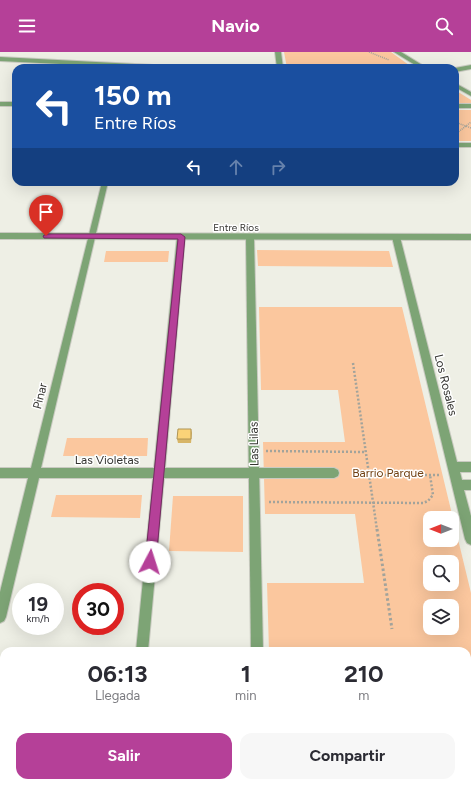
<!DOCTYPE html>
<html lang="es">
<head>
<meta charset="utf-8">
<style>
  :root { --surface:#fff; --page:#f7f7f7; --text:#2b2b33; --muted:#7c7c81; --accent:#b54098 }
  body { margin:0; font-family:Figtree,sans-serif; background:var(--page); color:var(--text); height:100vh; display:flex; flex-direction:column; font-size:15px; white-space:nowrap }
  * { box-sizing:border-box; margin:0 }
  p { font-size:13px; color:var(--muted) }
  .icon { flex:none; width:22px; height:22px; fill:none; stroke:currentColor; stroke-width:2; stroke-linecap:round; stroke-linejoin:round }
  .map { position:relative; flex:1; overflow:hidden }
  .side { position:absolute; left:0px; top:595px; width:471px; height:140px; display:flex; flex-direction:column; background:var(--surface); border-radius:12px 12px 0 0; box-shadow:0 4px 16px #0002 }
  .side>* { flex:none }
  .hud { position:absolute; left:12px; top:12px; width:447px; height:122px; border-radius:12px; box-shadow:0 4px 16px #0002; background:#1a4fa0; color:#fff; overflow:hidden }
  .needle { width:26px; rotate:270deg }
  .buttons { position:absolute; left:423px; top:459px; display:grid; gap:8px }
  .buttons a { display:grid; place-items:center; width:36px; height:36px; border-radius:8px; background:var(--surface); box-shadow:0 4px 16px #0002; font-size:20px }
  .speed { position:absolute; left:12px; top:531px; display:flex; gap:8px; font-size:20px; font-weight:700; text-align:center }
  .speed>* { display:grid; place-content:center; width:52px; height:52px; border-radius:50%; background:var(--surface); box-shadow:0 4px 16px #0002; line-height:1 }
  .speed small { font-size:10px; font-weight:400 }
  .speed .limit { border:6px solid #d22; background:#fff; color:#111 }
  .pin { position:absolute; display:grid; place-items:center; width:34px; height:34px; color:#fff; margin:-41px -17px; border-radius:50% 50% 50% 0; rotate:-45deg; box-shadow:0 0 4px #0007 }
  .pin .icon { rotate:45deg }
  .me { position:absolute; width:44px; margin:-22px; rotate:5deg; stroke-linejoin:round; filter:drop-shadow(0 0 3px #0008) }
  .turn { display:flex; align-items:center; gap:14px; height:84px; padding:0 16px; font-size:18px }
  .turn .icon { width:52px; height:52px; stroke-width:2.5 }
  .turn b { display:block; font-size:28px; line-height:34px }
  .lanes { display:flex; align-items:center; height:38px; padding:0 16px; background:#0003; justify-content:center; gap:20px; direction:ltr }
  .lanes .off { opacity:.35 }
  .eta { display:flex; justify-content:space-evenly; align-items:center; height:68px; text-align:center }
  .eta b { font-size:24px; font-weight:700; line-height:28px }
  .cta { display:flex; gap:8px; margin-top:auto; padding:8px 16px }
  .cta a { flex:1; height:46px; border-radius:12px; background:var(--accent); color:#fff; font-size:16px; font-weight:700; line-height:46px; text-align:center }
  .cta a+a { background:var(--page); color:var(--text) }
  header { display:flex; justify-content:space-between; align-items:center; height:52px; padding:0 16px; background:var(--accent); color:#fff; font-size:18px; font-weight:700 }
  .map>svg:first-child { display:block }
  .green { fill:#fbc79e; fill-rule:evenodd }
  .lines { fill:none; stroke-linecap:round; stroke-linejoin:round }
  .pedestrian-casing { stroke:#c9cac1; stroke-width:2 }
  .minor-casing { stroke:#c9cac1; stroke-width:2 }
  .tertiary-casing { stroke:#c9cac1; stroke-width:2 }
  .path-far2 { stroke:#a2a39b; stroke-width:1.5; stroke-dasharray:1 1; stroke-linecap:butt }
  .path-far1 { stroke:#a2a39b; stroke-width:2.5; stroke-dasharray:2 2; stroke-linecap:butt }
  .path { stroke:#a2a39b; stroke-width:3; stroke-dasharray:2.5 2.5; stroke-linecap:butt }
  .pedestrian { fill:#7da475; fill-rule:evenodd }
  .minor { fill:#7da475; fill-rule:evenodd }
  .tertiary { fill:#7da475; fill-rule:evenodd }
  .wall { fill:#d7b567 }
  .building { fill:#fad378; stroke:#af9454 }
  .route { fill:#b54098; stroke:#762a63 }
  .labels { text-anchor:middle; stroke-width:3; stroke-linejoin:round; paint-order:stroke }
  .far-street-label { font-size:10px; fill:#343430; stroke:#fff }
  .street-label { font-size:12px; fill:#343430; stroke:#fff }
  .park-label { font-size:12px; fill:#724214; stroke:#fff }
</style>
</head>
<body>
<header><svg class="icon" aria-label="menu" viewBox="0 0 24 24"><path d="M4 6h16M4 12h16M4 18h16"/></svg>Navio<svg class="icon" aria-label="search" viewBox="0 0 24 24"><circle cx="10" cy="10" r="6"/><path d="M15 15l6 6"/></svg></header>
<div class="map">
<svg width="471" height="735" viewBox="0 0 471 735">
  <rect width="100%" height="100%" fill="#eeefe5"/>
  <!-- green -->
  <g class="green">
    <path d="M284,0H391L413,16H287Z"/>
    <path d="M455,38L471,48V52H455Z"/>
    <rect x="455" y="58" width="16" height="31"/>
    <path d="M257,198L389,199L393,215L258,214Z"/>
    <path d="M106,199H169L168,210H104Z"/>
    <path d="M259,255H402L471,541V710H467V599H269L267,531H364L355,462H265L263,390H345L338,338H261ZM430,466H452V488H430ZM430,510H452V532H430ZM430,554H452V576H430Z"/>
    <path d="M67,386H148L147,404H63Z"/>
    <path d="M56,443H142L140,466L51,465Z"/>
    <path d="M173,444H243V500L169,499Z"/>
  </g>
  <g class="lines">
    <!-- pedestrian casing -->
    <g class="pedestrian-casing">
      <g id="pedestrian">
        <path d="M250,182L254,185L263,599H251L246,185Z"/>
        <rect x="253" y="731" width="14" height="4"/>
      </g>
    </g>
    <!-- minor casing -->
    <g class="minor-casing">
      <g id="minor">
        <path d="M275,0H281L283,16H277Z"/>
        <path d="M394,0H401L427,16H420Z"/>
        <path d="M0,5L173,14L176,16H141L0,9Z"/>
        <path d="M471,13V17L455,20V16Z"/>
        <path d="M455,31L471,40V44L455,35Z"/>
        <rect x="0" y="50" width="16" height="4"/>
        <rect x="455" y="52" width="16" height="4"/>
        <rect x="455" y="91" width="16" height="4"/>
        <path d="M102,130H108L41,416H154L177,185L181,182L185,185L165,416H334L338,418L339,421L338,424L334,426H164L148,599H136L153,426H39L6,565L4,569L0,571V540L28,426H0V416H31Z"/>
        <path d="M396,182L400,185L457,410H471V420H460L462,428H471V438H464L471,464V493L467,491L465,487L392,185Z"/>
        <rect x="122" y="731" width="14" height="4"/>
      </g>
    </g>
    <!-- tertiary casing -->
    <g class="tertiary-casing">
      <path id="tertiary" d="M0,181L471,182V188L0,187Z"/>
    </g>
    <!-- path-far2 -->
    <g class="path-far2">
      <path d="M369,0L389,8"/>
      <path d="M292,15L338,16"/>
      <path d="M455,70L471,76"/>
      <path d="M457,81L471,70"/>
    </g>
    <!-- path-far1 -->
    <g class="path-far1">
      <path d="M353,311L377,478"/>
      <path d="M266,399L366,400"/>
      <path d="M369,423H441"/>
      <path d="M269,450L423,451L428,449L433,443L430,423"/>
    </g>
    <!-- path -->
    <path class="path" d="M377,477L392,577"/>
    <!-- pedestrian -->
    <use href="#pedestrian" class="pedestrian"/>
    <!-- minor -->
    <use href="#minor" class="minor"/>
    <!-- tertiary -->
    <use href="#tertiary" class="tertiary"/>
  </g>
  <!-- wall -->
  <path class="wall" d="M191,377L192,381L191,391H178L177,387Z"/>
  <!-- building -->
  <path class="building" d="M178,377H191V387H177Z"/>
  <!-- route -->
  <path class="route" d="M46,182H181L185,185L156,510L154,514L150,515L147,514L145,510L178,187L44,186L43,184Z"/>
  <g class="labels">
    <!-- far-street labels -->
    <g class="far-street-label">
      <text x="236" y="179">Entre Ríos</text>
    </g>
    <!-- street labels -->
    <g class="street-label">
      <text transform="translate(446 333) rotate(76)" y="4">Los Rosales</text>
      <text transform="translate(40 344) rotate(-76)" y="4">Pinar</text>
      <text transform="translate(254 392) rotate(-91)" y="4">Las Lilas</text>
      <text x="107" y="412">Las Violetas</text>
    </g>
    <!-- park labels -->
    <g class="park-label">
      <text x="388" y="425">Barrio Parque</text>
    </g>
  </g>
</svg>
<div class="buttons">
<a><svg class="needle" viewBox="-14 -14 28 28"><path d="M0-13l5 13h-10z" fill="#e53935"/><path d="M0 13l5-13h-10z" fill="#7c7c81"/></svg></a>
<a><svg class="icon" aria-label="search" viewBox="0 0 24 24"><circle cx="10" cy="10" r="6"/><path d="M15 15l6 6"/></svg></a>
<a><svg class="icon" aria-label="layers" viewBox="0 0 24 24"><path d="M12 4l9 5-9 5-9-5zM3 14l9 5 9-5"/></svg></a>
</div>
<div class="speed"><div>19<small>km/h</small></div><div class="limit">30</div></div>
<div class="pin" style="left:46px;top:184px;background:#d93025"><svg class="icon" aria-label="arrive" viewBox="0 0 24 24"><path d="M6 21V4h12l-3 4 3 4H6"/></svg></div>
<svg class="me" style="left:150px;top:510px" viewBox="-20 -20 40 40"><circle r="19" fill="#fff"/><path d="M0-13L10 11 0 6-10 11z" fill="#b54098"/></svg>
<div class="hud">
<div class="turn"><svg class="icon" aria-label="left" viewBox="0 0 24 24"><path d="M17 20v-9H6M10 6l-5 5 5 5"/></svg><div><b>150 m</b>Entre Ríos</div></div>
<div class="lanes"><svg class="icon" aria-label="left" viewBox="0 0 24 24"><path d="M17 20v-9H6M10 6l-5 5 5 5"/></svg><svg class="icon off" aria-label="ahead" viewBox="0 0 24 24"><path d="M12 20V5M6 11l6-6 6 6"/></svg><svg class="icon off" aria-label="right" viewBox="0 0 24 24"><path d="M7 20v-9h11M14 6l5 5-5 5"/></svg></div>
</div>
<section class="side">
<div class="eta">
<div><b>06:13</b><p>Llegada</p></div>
<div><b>1</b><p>min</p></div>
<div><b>210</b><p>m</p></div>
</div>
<div class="cta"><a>Salir</a><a>Compartir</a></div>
</section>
</div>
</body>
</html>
